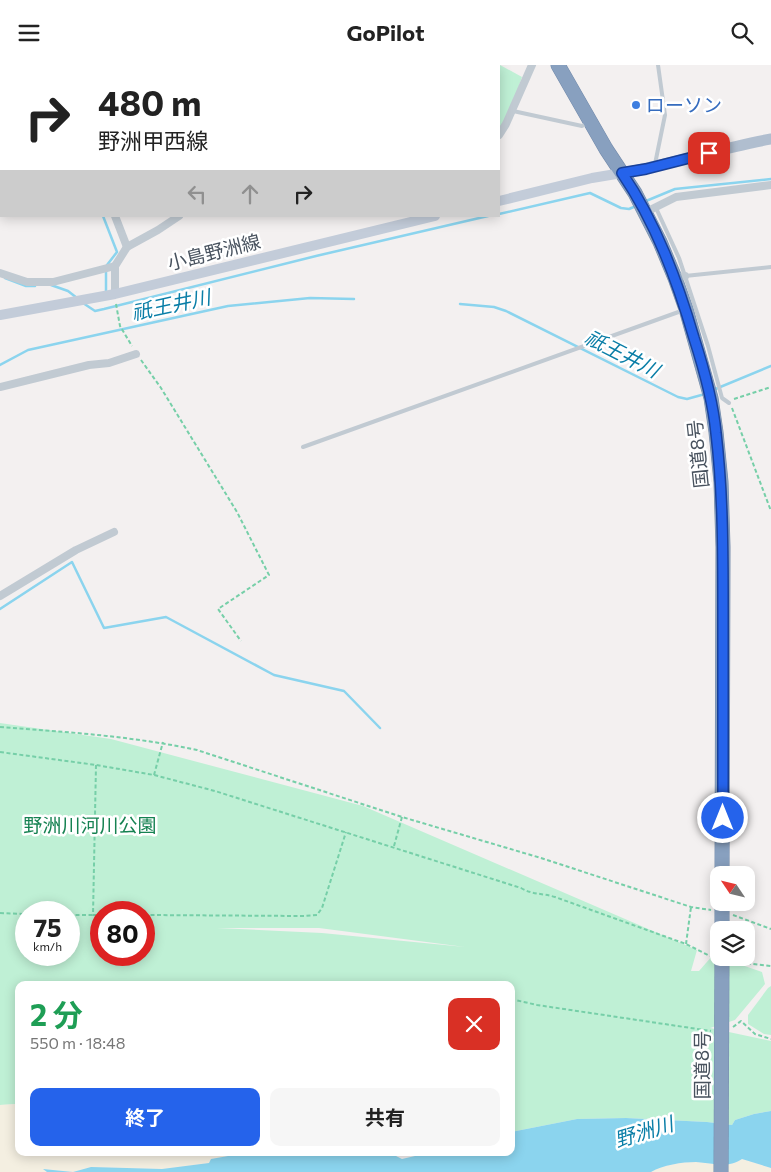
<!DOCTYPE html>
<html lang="ja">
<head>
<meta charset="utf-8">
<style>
  :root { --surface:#fff; --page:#f6f6f6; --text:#222; --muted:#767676; --accent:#2563eb }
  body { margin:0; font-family:Commissioner,"Noto Sans JP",sans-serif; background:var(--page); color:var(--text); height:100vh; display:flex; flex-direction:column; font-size:19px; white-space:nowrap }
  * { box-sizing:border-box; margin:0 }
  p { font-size:16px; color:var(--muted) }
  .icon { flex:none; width:28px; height:28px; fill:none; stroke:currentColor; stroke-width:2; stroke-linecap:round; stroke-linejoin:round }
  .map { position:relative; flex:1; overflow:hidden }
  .panel { position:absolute; left:15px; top:916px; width:500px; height:175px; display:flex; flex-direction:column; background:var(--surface); border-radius:10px; box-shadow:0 2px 12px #0003 }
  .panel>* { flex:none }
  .top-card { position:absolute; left:0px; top:0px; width:500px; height:152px; box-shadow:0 2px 12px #0003; background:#fff; color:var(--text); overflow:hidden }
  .needle { width:32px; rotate:305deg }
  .buttons { position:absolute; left:710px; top:801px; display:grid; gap:10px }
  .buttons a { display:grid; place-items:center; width:45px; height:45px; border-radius:10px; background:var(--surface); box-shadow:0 2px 12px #0003; font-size:25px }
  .speed { position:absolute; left:15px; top:836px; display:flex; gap:10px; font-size:25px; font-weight:700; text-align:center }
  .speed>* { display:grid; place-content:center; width:65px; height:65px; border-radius:50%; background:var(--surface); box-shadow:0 2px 12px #0003; line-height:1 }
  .speed small { font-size:12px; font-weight:400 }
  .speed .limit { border:8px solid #d22; background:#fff; color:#111 }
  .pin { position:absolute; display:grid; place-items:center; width:42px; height:42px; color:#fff; margin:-21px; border-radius:10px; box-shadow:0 2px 8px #0006 }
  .me { position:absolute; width:55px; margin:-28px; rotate:0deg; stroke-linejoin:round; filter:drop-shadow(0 0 4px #0008) }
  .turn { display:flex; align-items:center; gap:18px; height:105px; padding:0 15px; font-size:22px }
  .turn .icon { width:65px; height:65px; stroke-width:2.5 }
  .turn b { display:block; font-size:35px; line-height:42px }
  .lanes { display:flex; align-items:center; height:48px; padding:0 15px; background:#0003; justify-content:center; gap:25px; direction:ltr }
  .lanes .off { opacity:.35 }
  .round { display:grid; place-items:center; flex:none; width:52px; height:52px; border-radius:10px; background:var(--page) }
  .headline { display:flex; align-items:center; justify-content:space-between; height:85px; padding:0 15px }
  h1 { font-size:30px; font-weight:700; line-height:38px; color:#1e9e55 }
  .button { display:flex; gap:10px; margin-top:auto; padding:10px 15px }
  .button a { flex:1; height:58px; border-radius:10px; background:var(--accent); color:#fff; font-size:20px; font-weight:700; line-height:58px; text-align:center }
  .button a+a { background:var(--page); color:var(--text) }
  header { display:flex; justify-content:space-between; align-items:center; height:65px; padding:0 15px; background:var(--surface); font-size:22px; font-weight:700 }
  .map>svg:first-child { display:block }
  .green { fill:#bff0d5; fill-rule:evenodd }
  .sand { fill:#f4efe1 }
  .water { fill:#8bd4ee }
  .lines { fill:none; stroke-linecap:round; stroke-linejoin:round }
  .stream { stroke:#8bd4ee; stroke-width:2.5 }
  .highway-casing { stroke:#738bab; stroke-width:15 }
  .path { stroke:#76cfa8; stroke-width:2; stroke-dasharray:4 2.5; stroke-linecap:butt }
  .lane { stroke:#c1cad2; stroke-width:4 }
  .street { stroke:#c1cad2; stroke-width:8 }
  .secondary { stroke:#c3ccd9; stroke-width:10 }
  .primary { stroke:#b0becf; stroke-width:11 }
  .highway { stroke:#88a0bf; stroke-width:14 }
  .highway-bridge-casing { stroke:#738bab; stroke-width:15; stroke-linecap:butt }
  .highway-bridge { stroke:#88a0bf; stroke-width:14 }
  .route-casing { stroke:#184099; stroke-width:12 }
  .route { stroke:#2563eb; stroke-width:9 }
  .shop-dot { fill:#3f7fe0; stroke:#fff; stroke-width:2 }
  .labels { text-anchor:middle; stroke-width:5; stroke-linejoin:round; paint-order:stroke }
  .shop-label { font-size:19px; fill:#366cbe; stroke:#fff; text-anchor:start }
  .street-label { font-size:19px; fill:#48525e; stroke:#fff }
  .park-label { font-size:19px; fill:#168252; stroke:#fff }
  .water-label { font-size:20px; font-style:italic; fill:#0a7ea7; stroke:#fff }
</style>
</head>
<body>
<header><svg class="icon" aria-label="menu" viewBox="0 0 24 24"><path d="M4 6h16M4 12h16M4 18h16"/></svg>GoPilot<svg class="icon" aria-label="search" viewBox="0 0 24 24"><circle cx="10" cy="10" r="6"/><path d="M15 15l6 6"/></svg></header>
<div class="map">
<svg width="771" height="1107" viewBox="0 0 771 1107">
  <rect width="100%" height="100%" fill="#f3f0f0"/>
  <!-- green -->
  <g class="green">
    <path d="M210,0H500L522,12L509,50L499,70V1Z"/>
    <path d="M0,658L111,674L363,741L697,885L691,906H699L713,890L762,907L765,919L735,955L710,963L771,976V1046L754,1049L735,1055L732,1060L707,1057L626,1053L577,1054L511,1067V920H19V1039L0,1040ZM26,848H69V890H26ZM101,848H144V890H101ZM217,863H319L465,882L322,868Z"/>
    <path d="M771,921V970L764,969L748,959V950L768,923Z"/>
  </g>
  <!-- sand -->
  <g class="sand">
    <path d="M19,1039V1088H245L212,1094L209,1098L162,1104L91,1102L73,1107L44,1104L47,1107H0V1040Z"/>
    <path d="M742,1094L771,1103V1107H651C663,1100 682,1097 696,1097C713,1098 727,1104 742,1094Z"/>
  </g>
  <!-- water -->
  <path class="water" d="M771,1046V1103L742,1094C727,1104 713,1098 696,1097C682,1097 663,1100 651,1107H47L43,1104L73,1107L91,1102L162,1104L209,1098L211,1094L245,1088L301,1089L300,1088H400L396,1091L402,1094L428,1088H511V1067L577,1054L626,1053L707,1057L732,1060L735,1055L754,1049Z"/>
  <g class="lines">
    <!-- stream -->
    <g class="stream">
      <path d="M646,136L675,124L771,114"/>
      <path d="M499,149L590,128L621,143L629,144L636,141"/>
      <path d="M103,151L117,187L107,200"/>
      <path d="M106,206V227"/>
      <path d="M5,213L26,221H35"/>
      <path d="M51,220L68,226L77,233"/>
      <path d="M83,238L95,246L104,244L316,191L488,151"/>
      <path d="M460,239L494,242L506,246L678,332L687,334L705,329"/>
      <path d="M0,300L28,285L228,241L310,233L354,234"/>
      <path d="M713,325L771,301"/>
      <path d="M0,544L72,497L104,563L166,552L274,610L344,626L380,663"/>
    </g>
    <!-- highway casing -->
    <g class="highway-casing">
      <g id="highway">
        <path d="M558,0L606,84L635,128L660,177L675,213L686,244L711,333L716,367L721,417L723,482L722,810"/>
        <path d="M722,865V838"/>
      </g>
    </g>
    <!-- path -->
    <g class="path">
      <path d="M116,239L120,261L132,281"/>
      <path d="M141,295L161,323L237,447L269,510L218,544L241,576"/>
      <path d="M734,334L771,322"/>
      <path d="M732,343L771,446"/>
      <path d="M0,662C66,667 132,671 197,685L402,752L541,793L691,842L711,845"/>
      <path d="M0,687L96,700L154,710L215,726L521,823C533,830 542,828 555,832L686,879L710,891"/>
      <path d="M96,700L93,850H101"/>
      <path d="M154,710L163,677"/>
      <path d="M394,781L402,752"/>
      <path d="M0,848L26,849"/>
      <path d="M69,850H93"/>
      <path d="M144,850L304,851L317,850L322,843L346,767"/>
      <path d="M733,850L771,864"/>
      <path d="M686,879L691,842"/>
      <path d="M734,897L771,901"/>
      <path d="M511,934L537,940L711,966"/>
      <path d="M733,962L741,956L755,969L771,974"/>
    </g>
    <!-- lane -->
    <g class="lane">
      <path d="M513,46L582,61L589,58"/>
      <path d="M655,99L665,50L658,0"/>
      <path d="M656,143L679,193L708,281L722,333L729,338"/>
      <path d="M685,211L771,202"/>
      <path d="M303,382L684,245"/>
    </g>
    <!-- street -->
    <g class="street">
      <path d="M49,0L51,1"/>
      <path d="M235,0L236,1"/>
      <path d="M16,1L20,0"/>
      <path d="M80,1L83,0"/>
      <path d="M388,1L390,0"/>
      <path d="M0,6H1"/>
      <path d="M499,70L506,59L532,0"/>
      <path d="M646,147L676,132L771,120"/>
      <path d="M115,151L127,182"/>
      <path d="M0,208L27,217H53L115,201"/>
      <path d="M675,213L685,211"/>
      <path d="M115,229V201L127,182L158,165L179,151"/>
      <path d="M0,322L89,300L109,298L136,289"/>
      <path d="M0,531L76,485L114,467"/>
    </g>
    <!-- secondary -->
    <g class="secondary">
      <path d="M499,136L592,113L622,108"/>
      <path d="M0,250L115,229L435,151"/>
    </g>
    <!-- primary -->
    <path class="primary" d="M622,108C672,99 721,83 771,74"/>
    <!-- highway -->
    <use href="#highway" class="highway"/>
    <!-- highway-bridge casing -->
    <g class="highway-bridge-casing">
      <path id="highway-bridge" d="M721,1107L722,892"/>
    </g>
    <!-- highway-bridge -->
    <use href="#highway-bridge" class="highway-bridge"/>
  </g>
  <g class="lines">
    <!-- route casing -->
    <g class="route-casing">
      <path id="route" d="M709,88L646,104L622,108C656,158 677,215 694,273C704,304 713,336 716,368C723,427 723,486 723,545C723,615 723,684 723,753"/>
    </g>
    <!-- route -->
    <use href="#route" class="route"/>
  </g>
  <!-- markers -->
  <circle class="shop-dot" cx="636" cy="40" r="5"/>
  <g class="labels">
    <!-- shop labels -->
    <g class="shop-label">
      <text x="646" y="47">ローソン</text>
    </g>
    <!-- street labels -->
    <g class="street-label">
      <text transform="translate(214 187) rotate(-14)" y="7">小島野洲線</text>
      <text transform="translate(698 389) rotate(-96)" y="7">国道8号</text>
      <text transform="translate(702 1000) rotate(-90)" y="7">国道8号</text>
    </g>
    <!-- park labels -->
    <g class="park-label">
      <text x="90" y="767">野洲川河川公園</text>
    </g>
    <!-- water labels -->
    <g class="water-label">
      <text transform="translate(171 240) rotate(-12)" y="7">祇王井川</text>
      <text transform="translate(622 289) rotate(27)" y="7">祇王井川</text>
      <text transform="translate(644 1067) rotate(-17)" y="7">野洲川</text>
    </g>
  </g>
</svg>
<div class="buttons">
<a><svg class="needle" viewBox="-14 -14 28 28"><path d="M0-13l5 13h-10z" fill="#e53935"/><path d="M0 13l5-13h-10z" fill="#767676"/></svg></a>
<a><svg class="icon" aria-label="layers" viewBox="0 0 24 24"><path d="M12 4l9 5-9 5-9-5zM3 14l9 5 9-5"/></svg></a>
</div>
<div class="speed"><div>75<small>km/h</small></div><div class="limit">80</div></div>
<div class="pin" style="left:709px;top:88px;background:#d93025"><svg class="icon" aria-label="arrive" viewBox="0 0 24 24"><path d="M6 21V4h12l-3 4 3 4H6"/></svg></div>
<svg class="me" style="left:723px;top:753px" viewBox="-20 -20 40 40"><circle r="17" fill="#2563eb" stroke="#fff" stroke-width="3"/><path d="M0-11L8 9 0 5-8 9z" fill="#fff"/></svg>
<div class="top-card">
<div class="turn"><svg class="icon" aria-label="right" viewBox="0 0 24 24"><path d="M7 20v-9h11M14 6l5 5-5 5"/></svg><div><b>480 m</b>野洲甲西線</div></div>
<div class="lanes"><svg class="icon off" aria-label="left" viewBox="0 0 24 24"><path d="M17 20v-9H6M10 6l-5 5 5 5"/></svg><svg class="icon off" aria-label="ahead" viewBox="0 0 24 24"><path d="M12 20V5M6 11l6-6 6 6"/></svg><svg class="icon" aria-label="right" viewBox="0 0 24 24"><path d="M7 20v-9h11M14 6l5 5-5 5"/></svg></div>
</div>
<section class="panel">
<div class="headline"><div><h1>2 分</h1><p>550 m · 18:48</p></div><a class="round" style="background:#d93025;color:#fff"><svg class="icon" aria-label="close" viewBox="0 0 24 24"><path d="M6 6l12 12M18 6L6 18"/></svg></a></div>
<div class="button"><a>終了</a><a>共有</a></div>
</section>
</div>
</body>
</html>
